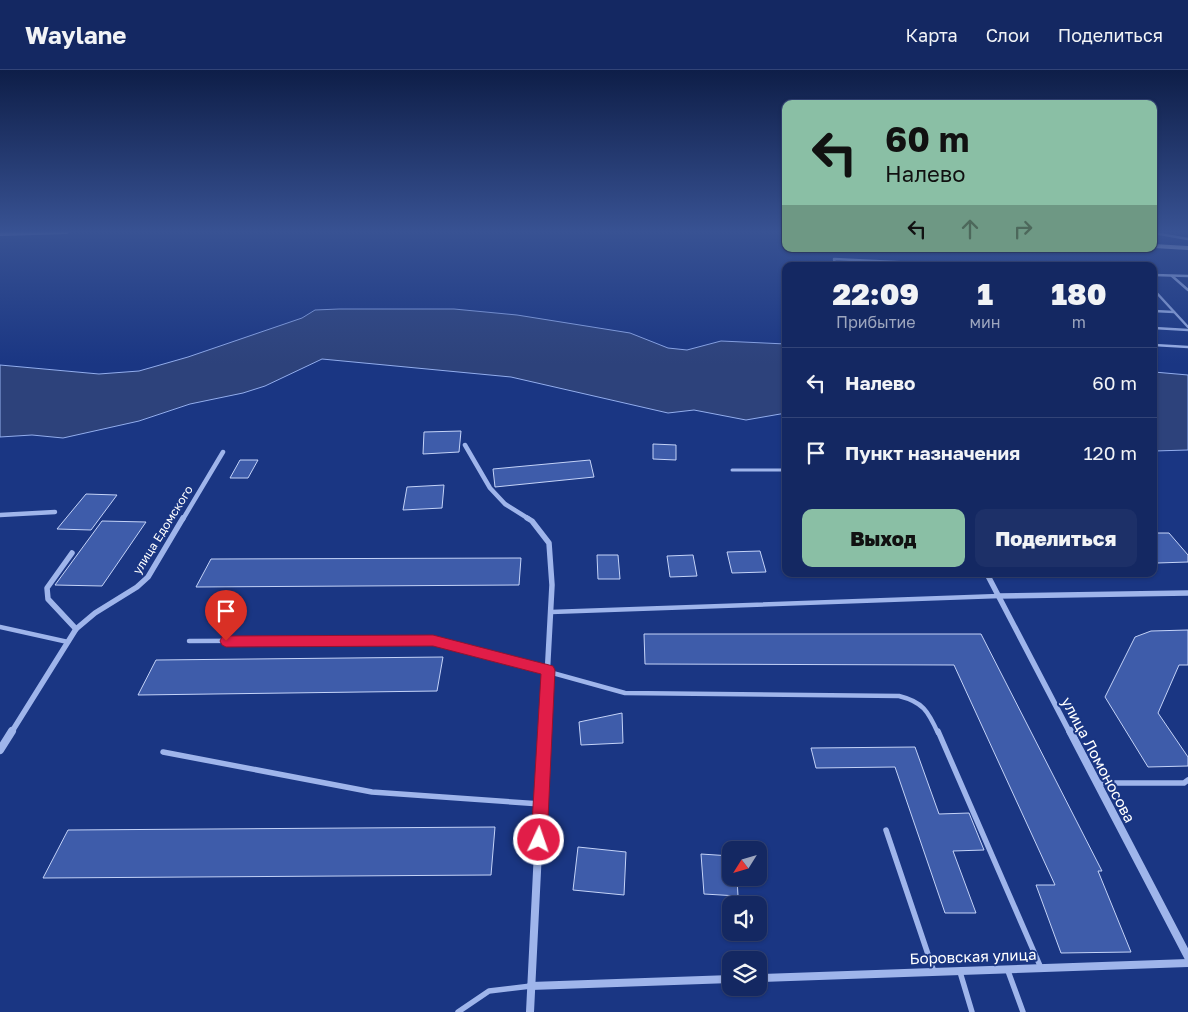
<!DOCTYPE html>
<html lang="ru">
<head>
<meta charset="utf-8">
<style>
  :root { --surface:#142862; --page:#1d3068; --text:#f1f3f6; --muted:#9da6be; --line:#347; --accent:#8abfa5 }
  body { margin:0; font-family:"Golos Text",sans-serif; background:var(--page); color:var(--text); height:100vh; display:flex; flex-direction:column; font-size:19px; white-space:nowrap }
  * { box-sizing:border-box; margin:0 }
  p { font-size:16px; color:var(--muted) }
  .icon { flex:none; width:28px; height:28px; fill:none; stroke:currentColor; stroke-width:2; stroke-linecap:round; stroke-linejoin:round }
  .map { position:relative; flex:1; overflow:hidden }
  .side { position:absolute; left:782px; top:192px; width:375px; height:315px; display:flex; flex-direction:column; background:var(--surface); border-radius:10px; box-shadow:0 1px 4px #0004,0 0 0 1px var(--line) }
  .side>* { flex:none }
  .hud { position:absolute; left:782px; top:30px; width:375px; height:152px; border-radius:10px; box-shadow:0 1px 4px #0004,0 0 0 1px var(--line); background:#8abfa5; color:#111; overflow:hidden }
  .needle { width:32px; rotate:233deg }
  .fabs { position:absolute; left:722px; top:771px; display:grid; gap:10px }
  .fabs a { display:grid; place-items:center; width:45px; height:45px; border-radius:10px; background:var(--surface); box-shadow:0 1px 4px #0004,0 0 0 1px var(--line); font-size:25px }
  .pin { position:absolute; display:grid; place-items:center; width:42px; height:42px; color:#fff; margin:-51px -21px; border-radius:50% 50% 50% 0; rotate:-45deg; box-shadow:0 0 5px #0007 }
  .pin .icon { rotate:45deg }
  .me { position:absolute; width:55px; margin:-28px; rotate:3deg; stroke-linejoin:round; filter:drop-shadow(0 0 4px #0008) }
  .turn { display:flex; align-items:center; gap:18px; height:105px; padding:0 20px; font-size:22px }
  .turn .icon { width:65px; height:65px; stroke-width:2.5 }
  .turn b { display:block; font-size:35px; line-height:42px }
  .lanes { display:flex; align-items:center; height:48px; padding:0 20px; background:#0003; justify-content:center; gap:25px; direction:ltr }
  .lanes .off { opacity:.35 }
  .eta { display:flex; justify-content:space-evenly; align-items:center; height:85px; text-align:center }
  .eta b { font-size:30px; font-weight:800; line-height:35px }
  .action { display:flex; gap:10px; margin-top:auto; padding:10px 20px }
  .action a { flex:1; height:58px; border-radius:10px; background:var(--accent); color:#111; font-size:20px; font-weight:800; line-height:58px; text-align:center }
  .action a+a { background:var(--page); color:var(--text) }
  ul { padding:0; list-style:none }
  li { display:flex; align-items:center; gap:15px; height:70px; padding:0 20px; border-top:1px solid var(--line) }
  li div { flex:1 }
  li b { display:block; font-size:19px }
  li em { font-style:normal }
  header { display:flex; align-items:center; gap:30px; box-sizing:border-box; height:70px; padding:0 25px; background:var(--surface); border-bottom:1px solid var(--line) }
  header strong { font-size:24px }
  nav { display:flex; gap:28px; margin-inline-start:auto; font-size:18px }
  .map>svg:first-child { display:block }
  .water { fill:#2d427b; stroke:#92aded }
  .building { fill:#3e5caa; stroke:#c4d3f8 }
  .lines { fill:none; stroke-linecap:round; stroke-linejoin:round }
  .lane-far3 { stroke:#9fb5eb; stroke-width:2.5 }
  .lane-far2 { stroke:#9fb5eb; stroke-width:3 }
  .lane-far1 { stroke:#9fb5eb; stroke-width:4.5 }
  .lane { stroke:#9fb5eb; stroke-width:5.5 }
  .street-far2 { stroke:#9fb5eb; stroke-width:4.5 }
  .street-far1 { stroke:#9fb5eb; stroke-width:5.5 }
  .street { stroke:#9fb5eb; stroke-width:8 }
  .secondary { fill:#cbd7f8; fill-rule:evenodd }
  .route { fill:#e11d48; stroke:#92132f }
  .labels { text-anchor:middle; stroke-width:4; stroke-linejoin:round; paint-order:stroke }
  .street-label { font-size:12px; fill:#fff; stroke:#1a3683 }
  .near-street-label { font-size:15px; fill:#fff; stroke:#1a3683 }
</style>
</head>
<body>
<header>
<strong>Waylane</strong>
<nav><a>Карта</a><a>Слои</a><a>Поделиться</a></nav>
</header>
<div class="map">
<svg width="1188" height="942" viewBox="0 0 1188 942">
  <rect width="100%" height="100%" fill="#1a3683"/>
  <!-- water -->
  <g class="water">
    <path d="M339,239H454L517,245L630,263L668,278L687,280L721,271L786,274V343L746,350L694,340L668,343L511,307L322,289L265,316L243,323L190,334L139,351L63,368L32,365L0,367V295L99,304L139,301L188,287L302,248L315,240Z"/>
    <path d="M1154,302L1188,305V380L1154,381Z"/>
  </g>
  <!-- building -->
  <g class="building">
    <path d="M461,361L459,382L423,384L424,362Z"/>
    <path d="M653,374L676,375V390L653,389Z"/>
    <path d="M240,390H258L248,408H230Z"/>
    <path d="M590,390L594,407L495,417L493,399Z"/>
    <path d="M444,415L442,438L403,440L407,417Z"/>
    <path d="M86,424L117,425L91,460L57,459Z"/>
    <path d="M102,451L146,452L102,516L55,515Z"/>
    <path d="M1154,463H1169L1188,485V492L1157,493L1154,489Z"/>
    <path d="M760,481L766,502L732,503L727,482Z"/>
    <path d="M597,485H618L620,509H598Z"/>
    <path d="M693,485L697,506L670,507L667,486Z"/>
    <path d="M521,488L519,515L196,517L211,489Z"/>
    <path d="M1188,560V595H1179L1158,643L1188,687V696L1148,697L1105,627L1135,567L1151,561Z"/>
    <path d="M644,564H981L1102,801H1098L1131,882L1061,883L1036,815H1055L954,595L645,594Z"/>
    <path d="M443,587L437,621L138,625L156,590Z"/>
    <path d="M622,643L623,673L581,675L579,652Z"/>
    <path d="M915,677L939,744L969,743L984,780L953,781L976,843H945L895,697L816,698L811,678Z"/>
    <path d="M495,757L491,805L43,808L68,760Z"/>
    <path d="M578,777L626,782L624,825L573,820Z"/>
    <path d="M701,784L731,786V808H737L738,826L704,824Z"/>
  </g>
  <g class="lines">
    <!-- lane-far3 -->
    <g class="lane-far3">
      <path d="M1154,163L1188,169"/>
      <path d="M835,196L834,189L977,196"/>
      <path d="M1154,205L1188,206"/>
      <path d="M1172,206L1188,220"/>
      <path d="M1154,220L1188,257"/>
      <path d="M1154,241L1174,242"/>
      <path d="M1154,258L1188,260"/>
      <path d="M1154,275L1188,277"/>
    </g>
    <!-- lane-far2 -->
    <path class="lane-far2" d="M732,400H786"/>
    <!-- lane-far1 -->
    <g class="lane-far1">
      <path d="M551,542L999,526"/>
      <path d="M0,557L68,572"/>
      <path d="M189,571L433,570L625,623L899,626C923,632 928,641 938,663"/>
    </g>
    <!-- lane -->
    <g class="lane">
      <path d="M938,661L1041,898"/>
      <path d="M163,682L372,722L541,734"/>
      <path d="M1098,713H1184L1188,710"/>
      <path d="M886,760L934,902"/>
      <path d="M1008,901L1023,942"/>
      <path d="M960,902L972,942"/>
      <path d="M458,942L489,921L531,916"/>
    </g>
    <!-- street-far2 -->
    <g class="street-far2">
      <path d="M465,375L490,418L505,434L529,449"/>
      <path d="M0,445L55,442"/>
      <path d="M183,449L223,382"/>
    </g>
    <!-- street-far1 -->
    <g class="street-far1">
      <path d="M527,448L532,451L549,473L552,515L544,663"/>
      <path d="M72,483L47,518L48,529L76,559"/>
      <path d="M987,504L1070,663"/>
      <path d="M999,526L1188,523"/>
      <path d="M11,663L76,559L95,543L137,517L148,507L183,448"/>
    </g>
    <!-- street -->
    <g class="street">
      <path d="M1070,661L1188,887"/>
      <path d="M0,680L12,661"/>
      <path d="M759,908L1188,893"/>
      <path d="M531,916L731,909"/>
      <path d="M530,942L544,661"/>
    </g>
    <!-- secondary -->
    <g class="secondary">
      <path d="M0,162H70L67,164L0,166Z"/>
      <path d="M1154,174L1188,176V180L1154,178Z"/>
    </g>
  </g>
  <!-- sky -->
  <linearGradient id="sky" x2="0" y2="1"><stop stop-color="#0e1e48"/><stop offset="0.55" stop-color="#385293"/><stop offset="1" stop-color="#385293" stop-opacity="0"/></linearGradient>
  <rect width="1188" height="294" fill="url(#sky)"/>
  <!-- route -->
  <path class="route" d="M433,565L553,596L555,600L547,770L544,776L539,779L533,776L531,770L541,604L433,576L226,577L222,575L220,571L222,567L226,566Z"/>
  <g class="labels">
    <!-- street labels -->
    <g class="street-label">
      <text transform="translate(163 460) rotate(-58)" y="4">улица Едомского</text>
    </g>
    <!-- near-street labels -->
    <g class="near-street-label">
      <text transform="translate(1098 690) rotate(62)" y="5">улица Ломоносова</text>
      <text transform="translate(973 887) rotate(-2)" y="5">Боровская улица</text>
    </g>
  </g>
</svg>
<div class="fabs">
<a><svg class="needle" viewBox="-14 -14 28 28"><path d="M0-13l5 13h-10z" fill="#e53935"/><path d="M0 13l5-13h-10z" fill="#9da6be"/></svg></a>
<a><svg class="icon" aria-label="sound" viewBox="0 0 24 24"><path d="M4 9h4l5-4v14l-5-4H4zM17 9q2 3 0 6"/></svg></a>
<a><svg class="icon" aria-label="layers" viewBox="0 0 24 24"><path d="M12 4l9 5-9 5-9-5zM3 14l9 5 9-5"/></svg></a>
</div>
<div class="pin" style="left:226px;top:571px;background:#d93025"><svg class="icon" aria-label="arrive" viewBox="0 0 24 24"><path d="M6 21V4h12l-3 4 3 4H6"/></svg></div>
<svg class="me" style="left:539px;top:770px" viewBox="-20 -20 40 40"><circle r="17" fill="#e11d48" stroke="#fff" stroke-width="3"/><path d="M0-11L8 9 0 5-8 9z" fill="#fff"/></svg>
<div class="hud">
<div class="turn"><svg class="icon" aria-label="left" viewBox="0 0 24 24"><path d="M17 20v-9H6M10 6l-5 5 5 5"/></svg><div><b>60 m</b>Налево</div></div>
<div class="lanes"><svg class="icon" aria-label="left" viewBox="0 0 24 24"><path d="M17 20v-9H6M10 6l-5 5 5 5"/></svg><svg class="icon off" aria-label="ahead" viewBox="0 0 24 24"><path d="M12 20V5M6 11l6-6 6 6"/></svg><svg class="icon off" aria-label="right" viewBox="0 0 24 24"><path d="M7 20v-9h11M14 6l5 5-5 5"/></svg></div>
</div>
<section class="side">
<div class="eta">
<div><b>22:09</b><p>Прибытие</p></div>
<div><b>1</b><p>мин</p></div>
<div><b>180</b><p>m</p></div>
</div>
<ul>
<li><svg class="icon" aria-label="left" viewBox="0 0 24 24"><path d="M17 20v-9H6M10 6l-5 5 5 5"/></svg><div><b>Налево</b></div><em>60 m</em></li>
<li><svg class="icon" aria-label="arrive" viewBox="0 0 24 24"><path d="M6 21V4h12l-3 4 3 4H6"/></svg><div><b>Пункт назначения</b></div><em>120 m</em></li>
</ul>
<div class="action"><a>Выход</a><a>Поделиться</a></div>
</section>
</div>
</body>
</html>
